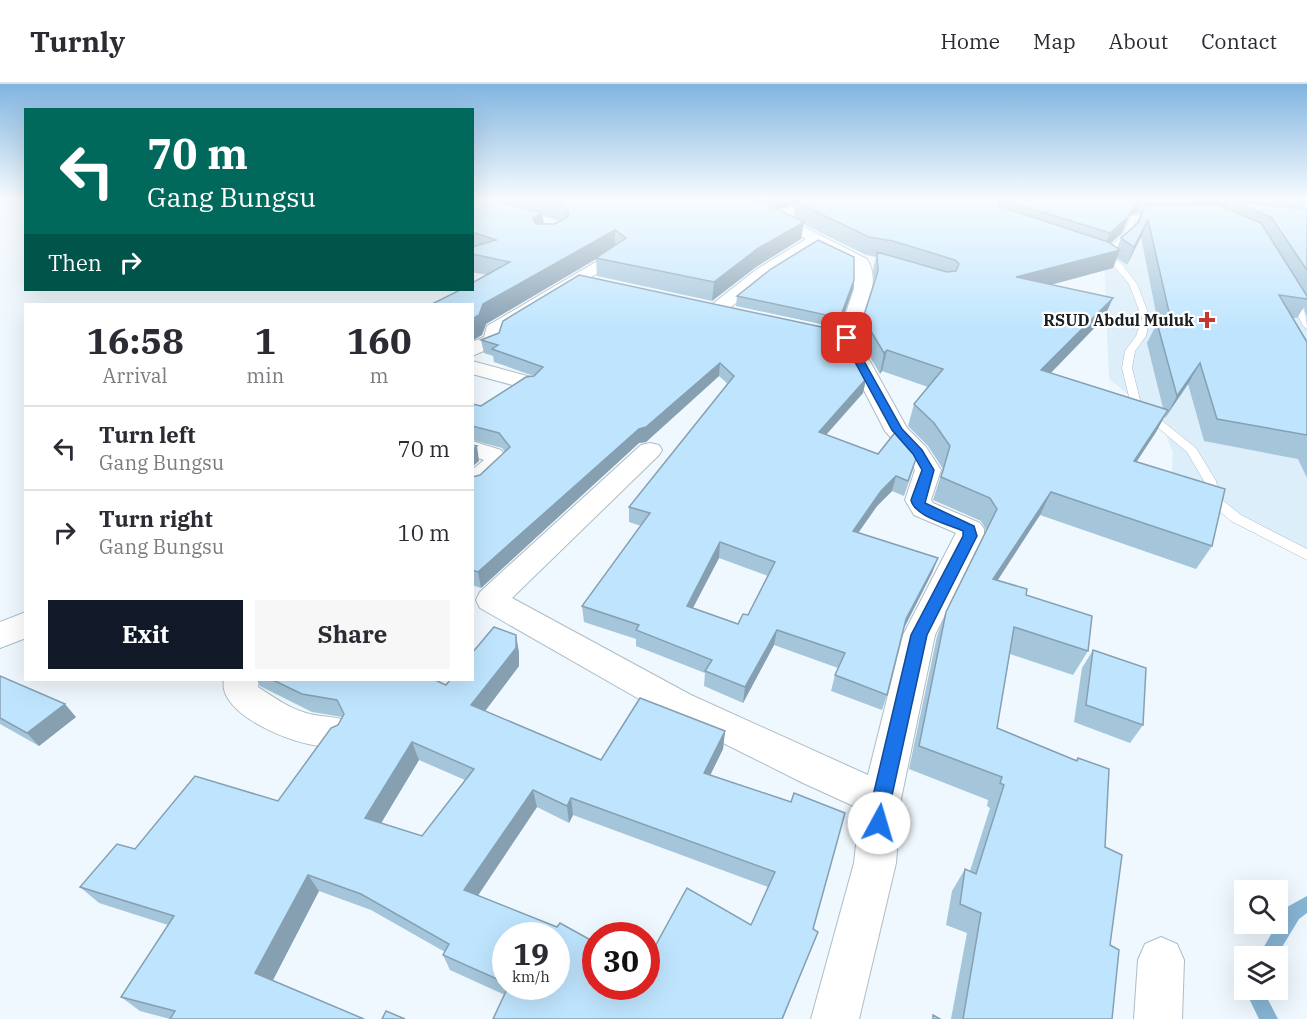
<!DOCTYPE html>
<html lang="en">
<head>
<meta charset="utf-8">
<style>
  :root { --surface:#fff; --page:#f7f7f7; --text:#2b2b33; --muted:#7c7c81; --line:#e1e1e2; --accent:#111827 }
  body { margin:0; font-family:"IBM Plex Serif",serif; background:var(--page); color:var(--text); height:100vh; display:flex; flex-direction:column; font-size:22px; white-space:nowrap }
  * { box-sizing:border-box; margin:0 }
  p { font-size:20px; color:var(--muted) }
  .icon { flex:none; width:33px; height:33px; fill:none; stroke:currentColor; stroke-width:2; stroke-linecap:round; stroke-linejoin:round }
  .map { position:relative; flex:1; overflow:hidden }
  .drawer { position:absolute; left:24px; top:219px; width:450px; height:378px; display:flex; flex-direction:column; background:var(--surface); border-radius:0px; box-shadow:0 6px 24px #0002 }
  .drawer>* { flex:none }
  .banner { position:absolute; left:24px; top:24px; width:450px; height:183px; border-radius:0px; box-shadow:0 6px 24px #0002; background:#00695c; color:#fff; overflow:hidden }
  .fabs { position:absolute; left:1234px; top:796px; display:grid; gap:12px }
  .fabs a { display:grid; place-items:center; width:54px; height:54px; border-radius:0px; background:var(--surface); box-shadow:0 6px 24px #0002; font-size:30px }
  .speed { position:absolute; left:492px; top:838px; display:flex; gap:12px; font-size:30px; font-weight:700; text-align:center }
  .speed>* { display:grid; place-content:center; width:78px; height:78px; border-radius:50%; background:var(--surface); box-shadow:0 6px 24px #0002; line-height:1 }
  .speed small { font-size:15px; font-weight:400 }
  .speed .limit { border:9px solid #d22; background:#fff; color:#111 }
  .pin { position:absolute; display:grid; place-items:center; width:51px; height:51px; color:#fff; margin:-26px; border-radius:12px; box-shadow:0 3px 9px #0006 }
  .me { position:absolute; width:66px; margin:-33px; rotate:6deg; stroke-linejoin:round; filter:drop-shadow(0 0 4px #0008) }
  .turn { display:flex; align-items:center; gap:21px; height:126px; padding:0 24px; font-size:27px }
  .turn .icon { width:78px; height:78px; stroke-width:2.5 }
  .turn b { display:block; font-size:42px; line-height:51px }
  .then { display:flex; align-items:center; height:57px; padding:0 24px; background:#0003; gap:12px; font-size:22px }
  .eta { display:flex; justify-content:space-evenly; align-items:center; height:102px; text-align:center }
  .eta b { font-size:36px; font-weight:700; line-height:42px }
  .button { display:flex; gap:12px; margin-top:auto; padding:12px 24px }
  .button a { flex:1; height:69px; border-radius:0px; background:var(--accent); color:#fff; font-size:24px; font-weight:700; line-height:69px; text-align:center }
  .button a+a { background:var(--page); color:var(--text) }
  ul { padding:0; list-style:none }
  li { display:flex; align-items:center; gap:18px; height:84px; padding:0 24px; border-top:2px solid var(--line) }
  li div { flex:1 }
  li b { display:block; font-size:22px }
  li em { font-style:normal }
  header { display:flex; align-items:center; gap:36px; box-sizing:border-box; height:84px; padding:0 30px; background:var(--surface); border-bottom:2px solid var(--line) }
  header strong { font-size:28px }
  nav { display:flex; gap:33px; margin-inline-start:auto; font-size:21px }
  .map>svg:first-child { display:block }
  .built { fill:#dceef9 }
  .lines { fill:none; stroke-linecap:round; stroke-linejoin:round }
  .stream { fill:#87b5d4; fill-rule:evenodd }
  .service-casing { stroke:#aebcc5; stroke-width:1 }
  .minor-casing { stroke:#aebcc5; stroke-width:2 }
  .service { fill:#fff; fill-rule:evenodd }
  .minor { fill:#fff; fill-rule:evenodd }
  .wall { fill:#a4c5da; fill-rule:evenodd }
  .shaded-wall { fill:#86a0b2 }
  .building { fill:#bfe5fe; stroke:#86a0b2; stroke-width:1.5; fill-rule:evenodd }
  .route { fill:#1a73e8; stroke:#114b97; stroke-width:1.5 }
  .poi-dot { fill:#c53730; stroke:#fff; stroke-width:2 }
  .labels { text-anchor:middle; stroke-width:4.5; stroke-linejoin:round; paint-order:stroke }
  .far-poi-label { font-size:16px; font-weight:bold; fill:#191e21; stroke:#fff; text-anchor:end }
</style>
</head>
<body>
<header>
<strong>Turnly</strong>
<nav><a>Home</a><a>Map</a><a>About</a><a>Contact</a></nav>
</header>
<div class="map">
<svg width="1307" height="935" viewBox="0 0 1307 935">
  <rect width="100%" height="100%" fill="#eff8fe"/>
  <!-- built -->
  <path class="built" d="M1109,114H1307V475L1171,399L1173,368L1159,335L1109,295L1104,177Z"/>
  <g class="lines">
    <!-- stream -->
    <g class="stream">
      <path d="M1307,812V829L1299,835L1276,873H1258L1287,823Z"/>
      <path d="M1245,906H1263L1278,935H1259Z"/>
    </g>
    <!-- service casing -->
    <g class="service-casing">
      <g id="service">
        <path d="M1159,130L1161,133L1136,135L1130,153L1110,172L1121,179L1137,200L1150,234L1146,252L1135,267L1132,284L1141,320L1196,364L1216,397L1221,415L1241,431L1307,465V476L1231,437L1211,420L1204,397L1187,368L1131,321L1122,284L1125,267L1136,252L1142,234L1129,200L1115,183L1101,172L1124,150L1131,132Z"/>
        <path d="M1293,210C1303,217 1307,233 1307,245L1303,242L1289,213Z"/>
      </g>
    </g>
    <!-- minor casing -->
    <g class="minor-casing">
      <g id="minor">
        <path d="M724,114H743L757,119L867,175C882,198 864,230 857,254L907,344L926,363L941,386L931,416L933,419L980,439L984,445V452L935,551L901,715L896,779L859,935H811L854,779L860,725L803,699L667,631L480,524L476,516L480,508L641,361L650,359L659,361L662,366L659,371L512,514L691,611L868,691L903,551L956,449L914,431L905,416L915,386L907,372L885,347L837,254L854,205V181L817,162L769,193L722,230H710L707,226L710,222L757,185L806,155Z"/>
        <path d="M616,166L624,171L622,174L503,248L500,260L472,272V258L484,253L487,242Z"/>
        <path d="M472,277L535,294L538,299L535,304L527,305L472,290Z"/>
        <path d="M472,357L501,366L510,377L481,404L472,407V386L484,376L472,372Z"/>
        <path d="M26,528V554L0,564V538Z"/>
        <path d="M224,596H259L258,603C273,613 289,624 306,629C319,633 332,632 345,636L350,647L345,658C337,661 330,663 322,662C294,661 217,630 224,596Z"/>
        <path d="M1161,853L1177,860L1184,876L1182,935H1134L1138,876L1145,860Z"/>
      </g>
    </g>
    <!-- service -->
    <use href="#service" class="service"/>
    <!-- minor -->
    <use href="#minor" class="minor"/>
  </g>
  <!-- wall -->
  <g class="wall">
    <path d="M472,114H1307V233L1304,223L1297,234H1292L1307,258V394L1298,375L1204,357L1188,300L1165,334V332L1156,348L1136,378L1212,462L1196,485L1040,431L997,496L1026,511L1088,567L1073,591L1010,570L997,644L1076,676L1078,674L1105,763L1112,935H951L967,849L946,841L952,807L965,785L970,787L990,724L987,722L988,716L909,685L937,552L946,528L986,446L981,437L933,416L943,385L928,362L908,342L914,320L928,303L882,287L880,290L859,254L863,234L874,200L873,186L876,173L866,171L803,140L801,155L756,183L712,217L597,192L596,175L486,240L482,251L487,191L472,188ZM795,121L794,133L777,125ZM1137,129H1141L1137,139L1121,154L1117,164L1110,160L1122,149L1129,131ZM543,132L560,137L554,140H544ZM1141,153L1158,239H1157L1147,259L1163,324L1051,289L1104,234L1051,201L1113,184L1117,174L1127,181Z"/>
    <path d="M853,205L839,244L736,222L737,212Z"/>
    <path d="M499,249L866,295L863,309L826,351L913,386L904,412L892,407L877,422L858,449L938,474L932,489L903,546L887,611L882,626L831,607L835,591L838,584L774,561L743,619L704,602L705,589L636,562V555L584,538L582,522L641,442L629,438V423L728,300L719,292L646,358L639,359L481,504L472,501V393L480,391L505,368L502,364L472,356V320L481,322L534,292L494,278L493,272L484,269L481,256ZM719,474L768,492L748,531L738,540L693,524Z"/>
    <path d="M494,543L516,551L519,569V582L485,627L601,676L640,614L725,647L723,665L710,691L791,718L794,709L845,729L813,845L818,848L783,935H493L505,911L450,886L443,871L445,868L371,826L319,807L272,897L364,935H170L140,927L121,913L168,841L99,819L80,803L117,760L135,765L195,692L278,717L331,644L338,641L342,633L312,628L260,602L257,596H435L446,601L450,596H472V569ZM419,676L465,696L422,752L381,739ZM537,723L569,739L573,731L768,803L751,841L687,804L646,879V903H596V859L560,839L557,843L478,811ZM506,852H556V903H506Z"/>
    <path d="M1093,566L1143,641L1130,659L1074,638L1082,584Z"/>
    <path d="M0,592L76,633L39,662L0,640Z"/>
  </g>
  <!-- shaded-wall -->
  <g class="shaded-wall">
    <path d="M493,114H504L505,122L497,124Z"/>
    <path d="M776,114H827L796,118L795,121L775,126Z"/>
    <path d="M1138,114H1143L1137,129L1129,131L1136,115Z"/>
    <path d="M1196,114H1230L1225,125L1188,130Z"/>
    <path d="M999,117H1006L1001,133L995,134Z"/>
    <path d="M542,129L544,145L534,151L533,134Z"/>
    <path d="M1129,132L1122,149L1103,166L1110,149Z"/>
    <path d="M1148,136L1141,153L1127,181L1134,163Z"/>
    <path d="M804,138L801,155L756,183L712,217L714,198L757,165Z"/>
    <path d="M615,146V164L596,174V175L486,240L482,251L472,257V235L483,220Z"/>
    <path d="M1120,166L1113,184L1009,212L1016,193Z"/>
    <path d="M854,196L853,205L839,244L840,234Z"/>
    <path d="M1113,214L1104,234L1033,307L1041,286Z"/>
    <path d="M887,266L882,287L880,290L884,269Z"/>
    <path d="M720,279L719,292L646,358L639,359L481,504L478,488L639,345Z"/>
    <path d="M1200,279L1188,300L1165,334L1177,312Z"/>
    <path d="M866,295L863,309L816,362L819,348Z"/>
    <path d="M1168,326L1156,348L1122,400L1134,377Z"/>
    <path d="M477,362L479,377L472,383V366Z"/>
    <path d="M896,392L892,407L877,422L849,462L853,447L881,407Z"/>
    <path d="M1051,408L1040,431L983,519L993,495Z"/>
    <path d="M720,458L719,474L686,537L687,522Z"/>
    <path d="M938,474L932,489L901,550L906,535Z"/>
    <path d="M777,546L774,561L743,619L745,603Z"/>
    <path d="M516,551L519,569V582L476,639L471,621Z"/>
    <path d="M65,620L76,633L39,662L27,649Z"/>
    <path d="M725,647L723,665L703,706L704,689Z"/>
    <path d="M412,658L419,676L374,751L365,734Z"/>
    <path d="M533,706L537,723L471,822L464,806Z"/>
    <path d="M571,714L573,731L569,739L567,722Z"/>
    <path d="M308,791L319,807L269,904L255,889Z"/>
  </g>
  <!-- building -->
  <g class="building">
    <path d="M472,114H494L496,117L542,129L533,134L536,140H554L566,134L569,129L563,121L535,114H753L804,138L757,165L714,198L596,174L626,154L615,146L483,220L479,231L472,235V220H432L460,206H472V199L510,178L472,170V163L496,156L472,148Z"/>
    <path d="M815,114H1138L1136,115L1129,132L1110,149L1006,117H999V122L1108,158L1120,166L1016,193L1113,214L1041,286L1168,326L1134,377L1225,405L1212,462L1051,408L993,495L1027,505L1026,511L1092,532L1088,567L1014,543L997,644L1077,677L1078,674L1109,685L1105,763L1122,771L1110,861L1119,866L1112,935H963L981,829L960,820L965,785L976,790L1004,701L1000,699L1002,693L919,662L946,528L997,425L990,414L941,393L950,362L934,339L914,320L943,285L887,266L884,269L863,234L878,187L877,168L947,188L956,187L959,180L955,176L893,157L869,153L796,118Z"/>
    <path d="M1281,114H1307V117Z"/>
    <path d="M1233,117L1307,125V186L1271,133Z"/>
    <path d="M1145,121H1218L1261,139L1307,212V215L1279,211L1307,258V351L1217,335L1200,279L1177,312L1157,239L1172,241L1148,136L1134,163L1121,154L1139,138Z"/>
    <path d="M818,156L854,173V196L840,234L737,212L771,185Z"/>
    <path d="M579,191L840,247L866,295L819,348L878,370L897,346L917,372L908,397L896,392L881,407L853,447L938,474L906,535L887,611L835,591L845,569L777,546L745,603L705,587L712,576L636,546L639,541L582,522L650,429L629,423L734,292L720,279L646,343L639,345L478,488L472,486V393L480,391L510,363L499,349L472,342V320L481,322L526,293L534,292L543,283L492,265L498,261L481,256L499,249L503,237ZM720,458L775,478L748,531L743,530L738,540L687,522Z"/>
    <path d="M472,361L477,362L472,366Z"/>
    <path d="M494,543L516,551V564L471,621L601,676L640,614L725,647L704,689L791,718L794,709L845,729L813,845L818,848L782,935H493L508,903H556V852H506V899L443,871L449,860L361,810L308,791L255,889L364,935H170L175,927L121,913L174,832L80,803L117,760L135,765L195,692L278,717L331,644L338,641L344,630L337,616L302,610L273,596H435L446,601L450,596H472V569ZM412,658L474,685L422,752L365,734ZM533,706L567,722L571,714L775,788L751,841L687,804L646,879V903H596V859L560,839L557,843L464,806Z"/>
    <path d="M1093,566L1146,584L1143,641L1086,621Z"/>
    <path d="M0,592L65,620L27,649L0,634Z"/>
    <path d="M386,927L405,935H382Z"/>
    <path d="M933,931L940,935H933Z"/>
  </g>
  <!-- sky -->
  <linearGradient id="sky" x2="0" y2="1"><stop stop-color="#81b4e0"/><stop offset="0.47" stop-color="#f8fcff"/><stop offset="1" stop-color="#f8fcff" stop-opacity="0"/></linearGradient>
  <rect width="1307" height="245" fill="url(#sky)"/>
  <!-- route -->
  <path class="route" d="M843,252L851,254L902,345L922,366L934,386L925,419L974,442L977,452L927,551L891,716L889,739L886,745L879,748L873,745L870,739L872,716L911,551L963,452V447C948,440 915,433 911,416L922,386L913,370L892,346L842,254Z"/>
  <!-- markers -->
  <path class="poi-dot" d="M1204 227h6v6h6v6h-6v6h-6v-6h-6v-6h6z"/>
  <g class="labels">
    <!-- far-poi labels -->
    <g class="far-poi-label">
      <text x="1194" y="242">RSUD Abdul Muluk</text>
    </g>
  </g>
</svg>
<div class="fabs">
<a><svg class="icon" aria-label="search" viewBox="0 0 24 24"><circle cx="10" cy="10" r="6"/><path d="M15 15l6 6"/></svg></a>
<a><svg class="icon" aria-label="layers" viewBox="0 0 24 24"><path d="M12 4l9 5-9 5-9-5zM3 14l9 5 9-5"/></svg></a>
</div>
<div class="speed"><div>19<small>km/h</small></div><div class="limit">30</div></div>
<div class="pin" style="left:847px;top:254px;background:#d93025"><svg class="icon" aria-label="arrive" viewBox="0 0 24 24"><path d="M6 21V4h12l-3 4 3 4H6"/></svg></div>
<svg class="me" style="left:879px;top:739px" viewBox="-20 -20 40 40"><circle r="19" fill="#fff"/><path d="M0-13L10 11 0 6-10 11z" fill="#1a73e8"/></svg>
<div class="banner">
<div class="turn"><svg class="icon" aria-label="left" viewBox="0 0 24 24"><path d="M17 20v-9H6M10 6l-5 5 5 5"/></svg><div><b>70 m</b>Gang Bungsu</div></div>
<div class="then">Then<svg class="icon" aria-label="right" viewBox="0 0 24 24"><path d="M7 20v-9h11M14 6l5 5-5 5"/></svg></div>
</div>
<section class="drawer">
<div class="eta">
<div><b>16:58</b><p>Arrival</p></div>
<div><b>1</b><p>min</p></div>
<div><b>160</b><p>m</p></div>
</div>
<ul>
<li><svg class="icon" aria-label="left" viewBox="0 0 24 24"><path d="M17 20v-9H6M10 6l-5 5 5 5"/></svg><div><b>Turn left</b><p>Gang Bungsu</p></div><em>70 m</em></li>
<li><svg class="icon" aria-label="right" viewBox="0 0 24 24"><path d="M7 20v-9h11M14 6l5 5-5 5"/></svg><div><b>Turn right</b><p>Gang Bungsu</p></div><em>10 m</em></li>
</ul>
<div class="button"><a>Exit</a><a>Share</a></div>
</section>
</div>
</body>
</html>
